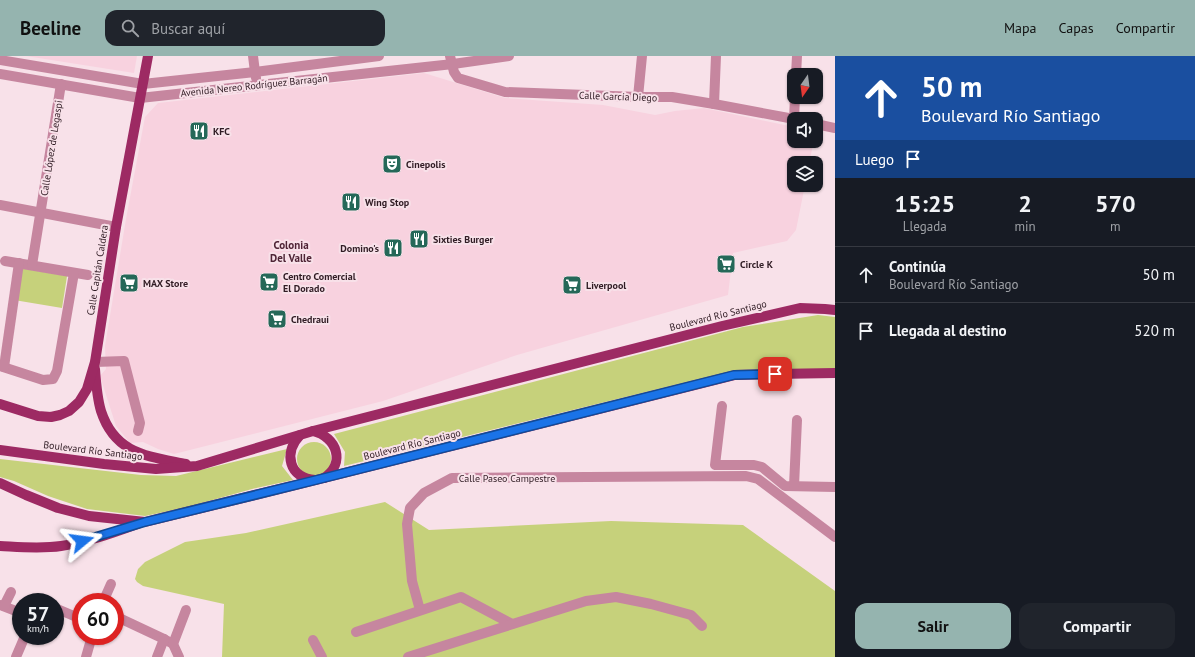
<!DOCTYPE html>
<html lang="es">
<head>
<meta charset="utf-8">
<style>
  :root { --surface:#171b24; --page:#20242c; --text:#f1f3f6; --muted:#9ea1a6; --line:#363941; --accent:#95b4af }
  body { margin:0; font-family:"PT Sans",sans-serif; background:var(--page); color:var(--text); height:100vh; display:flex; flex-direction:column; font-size:15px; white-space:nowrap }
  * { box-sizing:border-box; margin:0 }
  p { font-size:13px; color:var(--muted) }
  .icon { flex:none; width:22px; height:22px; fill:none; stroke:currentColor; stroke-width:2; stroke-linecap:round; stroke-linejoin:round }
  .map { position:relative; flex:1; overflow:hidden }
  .sheet { display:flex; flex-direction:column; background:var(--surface); width:360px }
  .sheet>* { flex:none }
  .guide { background:#1a4fa0; color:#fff; overflow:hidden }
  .needle { width:26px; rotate:194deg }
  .tools { position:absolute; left:787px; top:12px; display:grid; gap:8px }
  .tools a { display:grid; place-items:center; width:36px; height:36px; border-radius:8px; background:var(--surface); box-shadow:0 1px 3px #0004; font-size:20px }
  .speed { position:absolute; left:12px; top:537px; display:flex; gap:8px; font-size:20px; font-weight:700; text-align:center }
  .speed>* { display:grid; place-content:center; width:52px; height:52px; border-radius:50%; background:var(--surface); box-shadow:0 1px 3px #0004; line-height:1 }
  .speed small { font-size:10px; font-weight:400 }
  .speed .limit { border:6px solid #d22; background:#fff; color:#111 }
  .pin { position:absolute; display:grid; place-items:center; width:34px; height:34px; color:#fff; margin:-17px; border-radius:8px; box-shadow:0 2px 6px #0006 }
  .me { position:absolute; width:44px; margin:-22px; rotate:74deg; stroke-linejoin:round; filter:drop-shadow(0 0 3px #0008) }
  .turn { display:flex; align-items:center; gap:14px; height:84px; padding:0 20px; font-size:18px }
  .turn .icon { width:52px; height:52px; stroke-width:2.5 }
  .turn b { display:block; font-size:28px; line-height:34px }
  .then { display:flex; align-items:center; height:38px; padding:0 20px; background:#0003; gap:8px; font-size:15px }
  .eta { display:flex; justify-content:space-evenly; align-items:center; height:68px; text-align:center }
  .eta b { font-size:24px; font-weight:700; line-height:28px }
  .cta { display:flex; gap:8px; margin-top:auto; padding:8px 20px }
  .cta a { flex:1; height:46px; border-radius:12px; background:var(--accent); color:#111; font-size:16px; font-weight:700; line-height:46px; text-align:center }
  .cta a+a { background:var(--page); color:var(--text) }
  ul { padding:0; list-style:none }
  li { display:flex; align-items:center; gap:12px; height:56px; padding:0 20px; border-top:1px solid var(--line) }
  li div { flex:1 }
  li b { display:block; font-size:15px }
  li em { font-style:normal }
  header { display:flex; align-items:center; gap:24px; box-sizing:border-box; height:56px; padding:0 20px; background:var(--accent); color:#111 }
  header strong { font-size:19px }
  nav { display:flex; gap:22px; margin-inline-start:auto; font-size:14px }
  .search { width:280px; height:36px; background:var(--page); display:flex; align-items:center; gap:10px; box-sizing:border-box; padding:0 14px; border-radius:12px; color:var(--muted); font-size:15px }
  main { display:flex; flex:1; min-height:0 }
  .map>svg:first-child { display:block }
  .built { fill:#f8d2df }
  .green { fill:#c6d17b }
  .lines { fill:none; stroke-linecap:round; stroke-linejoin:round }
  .minor { stroke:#c6869f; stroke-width:10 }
  .major { stroke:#9d2a63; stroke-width:10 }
  .route-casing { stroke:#114b97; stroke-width:10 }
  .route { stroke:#1a73e8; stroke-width:7 }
  .labels { text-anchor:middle; stroke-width:4; stroke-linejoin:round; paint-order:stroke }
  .street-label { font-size:10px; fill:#301c24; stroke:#f8e1e9 }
  .poi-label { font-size:10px; font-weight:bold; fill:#301c24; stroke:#f8e1e9; text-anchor:start }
  .neighbourhood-label { font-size:11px; font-weight:bold; fill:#4f2436; stroke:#f8e1e9 }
</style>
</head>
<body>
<header>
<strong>Beeline</strong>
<div class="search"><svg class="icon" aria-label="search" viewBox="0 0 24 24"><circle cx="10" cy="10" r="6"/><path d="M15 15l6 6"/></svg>Buscar aquí</div>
<nav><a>Mapa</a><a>Capas</a><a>Compartir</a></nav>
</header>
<main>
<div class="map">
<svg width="835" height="601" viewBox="0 0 835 601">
  <rect width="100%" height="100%" fill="#f8e1e9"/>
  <!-- built -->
  <g class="built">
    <path d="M26,0H137L134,17Z"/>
    <path d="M424,17L505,42L603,49L655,59L675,55L704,52L794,71V85H814L809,107H794V129H805L796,174L787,185L733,197L728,239L517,299L383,345L174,398L158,393L143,386L130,387L116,370L100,320L106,313L105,290L126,163L145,61L158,47Z"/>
  </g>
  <!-- green -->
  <g class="green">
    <path d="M20,212L67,220L62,252L14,244Z"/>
    <path d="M818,259L835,261V313L736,314L344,410L345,396L334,378L743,271Z"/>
    <circle cx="314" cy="403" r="17"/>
    <path d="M287,393L282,410L293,424L252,433L184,452L145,460L87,453L48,440L14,425L0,421V403L141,419L176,420Z"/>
    <path d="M385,446L429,474L611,465L743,469L835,535V601H222L224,548L143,530L137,526L135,523L138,513L145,506L185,486L246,477Z"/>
  </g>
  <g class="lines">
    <!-- minor -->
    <g class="minor">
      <path d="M253,0L255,16L256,22"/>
      <path d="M450,0L454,16L458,22L505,36L638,41H672L714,48L794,63"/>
      <path d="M0,4L143,28L255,16L379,0"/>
      <path d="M0,18L140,42L453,8L509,0"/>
      <path d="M796,19L797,0"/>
      <path d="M638,41L642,0"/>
      <path d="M714,48L716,0"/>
      <path d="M794,63L795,41"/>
      <path d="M816,68L835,72"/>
      <path d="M0,149L116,171"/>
      <path d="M5,205L88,219"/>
      <path d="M32,209L61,28"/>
      <path d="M95,306L124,305L140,367L138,375"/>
      <path d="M0,310L43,324L53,323L57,315L74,217"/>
      <path d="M4,311L19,207"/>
      <path d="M722,350L715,409H754L762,411L785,430L835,431"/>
      <path d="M794,430L797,364"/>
      <path d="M103,546L111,528"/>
      <path d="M0,549L21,557"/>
      <path d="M4,550L11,536"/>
      <path d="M55,552L81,563"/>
      <path d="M420,554L412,525L407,468L410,452L424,437L452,422L746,420L758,423L835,481"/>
      <path d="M115,560L164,583L173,588L179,601"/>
      <path d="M356,576L461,541L512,568"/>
      <path d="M313,584L322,601"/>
      <path d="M173,588L186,554"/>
      <path d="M16,601L25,580"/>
      <path d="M86,601L92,580"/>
      <path d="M157,601L164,583"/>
      <path d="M408,601L586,545L616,541L651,548L691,559L702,570"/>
    </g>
    <!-- major -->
    <g class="major">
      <path d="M95,313C96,327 97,342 101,355C115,398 147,400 186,408"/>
      <path d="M0,348L38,360L51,361L60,359L69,355L79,346L87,333L95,306L116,171L148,0"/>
      <path d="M313,375C337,381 346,407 324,422"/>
      <path d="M300,379C283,397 289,422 315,424"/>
      <path d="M0,394L104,408L156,413L197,410L313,375L722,270L800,252L825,253L835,254"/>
      <path d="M0,427L26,439L58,452L89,460L145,466L316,424L735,319L775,318L835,317"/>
      <path d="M0,490C20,491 41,493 61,490C88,486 115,476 140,467"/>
    </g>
  </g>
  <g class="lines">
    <!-- route casing -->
    <g class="route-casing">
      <path id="route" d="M82,485L145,466L316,424L734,319L775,318"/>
    </g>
    <!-- route -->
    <use href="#route" class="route"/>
  </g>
  <!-- icons -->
  <defs>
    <g id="restaurant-square" transform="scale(1)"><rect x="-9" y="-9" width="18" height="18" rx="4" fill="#256858" stroke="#f8e1e9"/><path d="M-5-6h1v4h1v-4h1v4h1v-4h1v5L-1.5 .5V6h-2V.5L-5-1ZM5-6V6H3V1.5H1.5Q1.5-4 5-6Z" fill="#fff"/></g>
    <g id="theatre-square" transform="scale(1)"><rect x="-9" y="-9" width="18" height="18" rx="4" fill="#256858" stroke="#f8e1e9"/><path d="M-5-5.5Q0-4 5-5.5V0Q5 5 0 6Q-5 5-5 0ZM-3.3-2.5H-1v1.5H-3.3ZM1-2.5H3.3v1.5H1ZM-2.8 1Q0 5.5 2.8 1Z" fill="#fff"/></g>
    <g id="supermarket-square" transform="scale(1)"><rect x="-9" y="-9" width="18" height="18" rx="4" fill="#256858" stroke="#f8e1e9"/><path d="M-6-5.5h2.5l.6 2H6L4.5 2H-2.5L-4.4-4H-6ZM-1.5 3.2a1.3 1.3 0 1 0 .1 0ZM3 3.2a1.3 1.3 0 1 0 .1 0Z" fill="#fff"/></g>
  </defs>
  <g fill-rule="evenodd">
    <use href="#restaurant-square" x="199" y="75"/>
    <use href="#theatre-square" x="392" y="108"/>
    <use href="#restaurant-square" x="351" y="146"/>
    <use href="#restaurant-square" x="419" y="183"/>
    <use href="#restaurant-square" x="393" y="192"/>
    <use href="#supermarket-square" x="726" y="208"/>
    <use href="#supermarket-square" x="269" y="226"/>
    <use href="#supermarket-square" x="129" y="227"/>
    <use href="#supermarket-square" x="572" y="229"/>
    <use href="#supermarket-square" x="277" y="263"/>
  </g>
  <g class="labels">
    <!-- street labels -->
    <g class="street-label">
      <text transform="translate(254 29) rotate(-6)" y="4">Avenida Nereo Rodríguez Barragán</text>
      <text transform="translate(618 40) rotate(2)" y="4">Calle García Diego</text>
      <text transform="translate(51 92) rotate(-81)" y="4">Calle López de Legaspi</text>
      <text transform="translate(97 214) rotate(-81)" y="4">Calle Capitán Caldera</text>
      <text transform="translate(718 259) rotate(-14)" y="4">Boulevard Río Santiago</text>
      <text transform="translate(412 388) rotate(-14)" y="4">Boulevard Río Santiago</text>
      <text transform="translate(93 394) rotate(7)" y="4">Boulevard Río Santiago</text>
      <text x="507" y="426">Calle Paseo Campestre</text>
    </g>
    <!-- poi labels -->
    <g class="poi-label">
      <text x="213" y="79">KFC</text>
      <text x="406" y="112">Cinepolis</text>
      <text x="365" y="150">Wing Stop</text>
      <text x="433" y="187">Sixties Burger</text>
      <text x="379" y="196" text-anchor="end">Domino's</text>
      <text x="740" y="212">Circle K</text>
      <text x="283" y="224">Centro Comercial<tspan x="283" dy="12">El Dorado</tspan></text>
      <text x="143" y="231">MAX Store</text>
      <text x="586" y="233">Liverpool</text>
      <text x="291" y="267">Chedraui</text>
    </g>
    <!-- neighbourhood labels -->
    <g class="neighbourhood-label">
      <text x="291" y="193">Colonia<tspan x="291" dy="13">Del Valle</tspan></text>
    </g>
  </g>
</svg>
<div class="tools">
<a><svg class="needle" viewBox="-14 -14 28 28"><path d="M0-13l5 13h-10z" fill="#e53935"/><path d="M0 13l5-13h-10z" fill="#9ea1a6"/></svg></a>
<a><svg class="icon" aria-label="sound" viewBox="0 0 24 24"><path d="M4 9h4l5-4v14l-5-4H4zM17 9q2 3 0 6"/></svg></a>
<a><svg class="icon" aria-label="layers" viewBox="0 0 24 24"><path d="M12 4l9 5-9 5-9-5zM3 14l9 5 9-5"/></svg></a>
</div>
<div class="speed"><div>57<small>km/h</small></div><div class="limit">60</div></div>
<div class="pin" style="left:775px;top:318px;background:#d93025"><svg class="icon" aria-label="arrive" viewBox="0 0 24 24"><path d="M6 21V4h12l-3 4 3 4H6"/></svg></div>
<svg class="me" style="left:82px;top:485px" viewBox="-20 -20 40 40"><path d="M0-17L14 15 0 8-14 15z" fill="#1a73e8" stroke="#fff" stroke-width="4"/></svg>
</div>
<section class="sheet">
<div class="guide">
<div class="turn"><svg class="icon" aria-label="ahead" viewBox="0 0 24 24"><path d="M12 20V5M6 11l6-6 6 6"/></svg><div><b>50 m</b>Boulevard Río Santiago</div></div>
<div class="then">Luego<svg class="icon" aria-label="arrive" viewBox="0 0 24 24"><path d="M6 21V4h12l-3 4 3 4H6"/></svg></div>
</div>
<div class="eta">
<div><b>15:25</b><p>Llegada</p></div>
<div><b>2</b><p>min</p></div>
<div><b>570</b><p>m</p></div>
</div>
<ul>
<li><svg class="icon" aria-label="ahead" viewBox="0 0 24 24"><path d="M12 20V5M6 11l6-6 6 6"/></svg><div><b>Continúa</b><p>Boulevard Río Santiago</p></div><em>50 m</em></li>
<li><svg class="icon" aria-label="arrive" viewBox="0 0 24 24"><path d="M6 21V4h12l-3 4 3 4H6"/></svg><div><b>Llegada al destino</b></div><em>520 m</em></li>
</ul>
<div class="cta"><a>Salir</a><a>Compartir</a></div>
</section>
</main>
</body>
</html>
